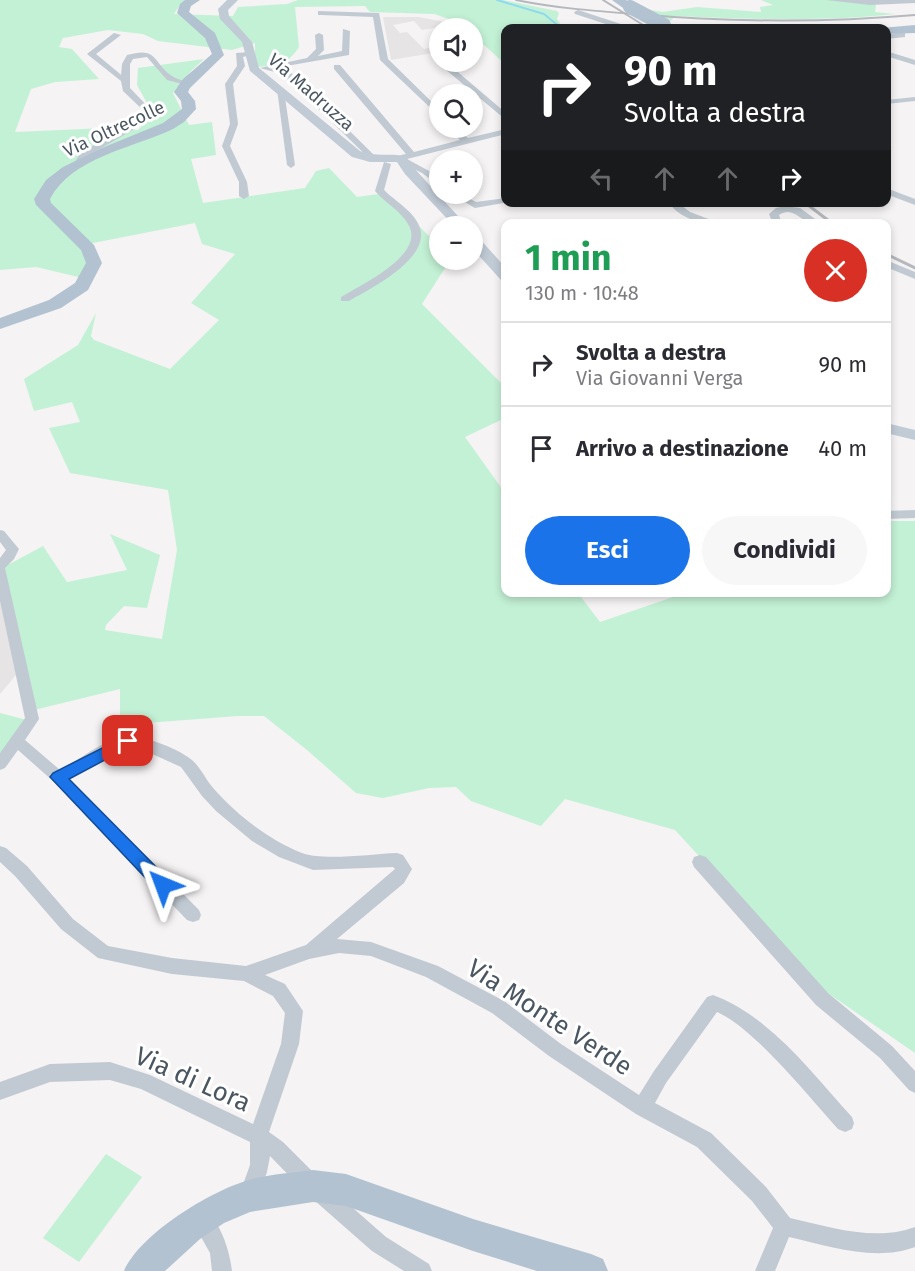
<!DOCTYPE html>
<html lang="it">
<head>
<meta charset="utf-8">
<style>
  :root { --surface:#fff; --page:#f7f7f7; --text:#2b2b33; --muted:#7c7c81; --line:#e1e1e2; --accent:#1a73e8 }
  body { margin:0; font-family:"Fira Sans",sans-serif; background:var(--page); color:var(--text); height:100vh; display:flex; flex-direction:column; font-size:22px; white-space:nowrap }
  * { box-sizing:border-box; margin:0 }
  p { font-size:20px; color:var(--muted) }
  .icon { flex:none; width:33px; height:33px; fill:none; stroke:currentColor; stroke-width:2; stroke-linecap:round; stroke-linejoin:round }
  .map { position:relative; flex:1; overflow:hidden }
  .drawer { position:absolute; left:501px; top:219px; width:390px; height:378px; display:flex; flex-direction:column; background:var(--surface); border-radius:12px; box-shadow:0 3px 9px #0003 }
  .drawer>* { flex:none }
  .guide { position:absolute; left:501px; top:24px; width:390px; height:183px; border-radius:12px; box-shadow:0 3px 9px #0003; background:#202124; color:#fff; overflow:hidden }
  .buttons { position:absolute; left:429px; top:18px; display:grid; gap:12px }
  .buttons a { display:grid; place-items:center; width:54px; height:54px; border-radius:50%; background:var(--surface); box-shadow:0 3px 9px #0003; font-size:30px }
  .pin { position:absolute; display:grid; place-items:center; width:51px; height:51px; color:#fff; margin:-26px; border-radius:12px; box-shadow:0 3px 9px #0006 }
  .me { position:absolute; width:66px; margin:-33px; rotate:316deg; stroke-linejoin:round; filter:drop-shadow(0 0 4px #0008) }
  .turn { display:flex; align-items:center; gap:21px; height:126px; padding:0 24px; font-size:27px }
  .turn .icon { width:78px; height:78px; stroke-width:2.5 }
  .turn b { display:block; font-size:42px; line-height:51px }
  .lanes { display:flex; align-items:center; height:57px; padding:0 24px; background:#0003; justify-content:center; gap:30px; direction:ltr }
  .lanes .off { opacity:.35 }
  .round { display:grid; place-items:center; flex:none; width:63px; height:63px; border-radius:32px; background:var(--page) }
  .overview { display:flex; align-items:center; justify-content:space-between; height:102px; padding:0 24px }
  h1 { font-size:36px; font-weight:700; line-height:45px; color:#1e9e55 }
  .primary-button { display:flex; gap:12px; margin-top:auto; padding:12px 24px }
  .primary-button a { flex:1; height:69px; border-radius:36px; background:var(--accent); color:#fff; font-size:24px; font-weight:700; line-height:69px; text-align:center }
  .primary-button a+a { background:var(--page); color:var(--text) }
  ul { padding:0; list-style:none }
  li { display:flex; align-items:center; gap:18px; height:84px; padding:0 24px; border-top:2px solid var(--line) }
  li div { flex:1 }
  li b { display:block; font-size:22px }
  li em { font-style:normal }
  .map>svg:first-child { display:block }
  .education { fill:#e6e4e5 }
  .green { fill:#c3f1d5 }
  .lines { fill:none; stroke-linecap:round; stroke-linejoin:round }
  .stream { stroke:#90daee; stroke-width:2 }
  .street { fill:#c1cad2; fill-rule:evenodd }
  .secondary { fill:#c1cbd6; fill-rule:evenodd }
  .primary { fill:#b3c2d1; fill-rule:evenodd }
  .rail-far1 { stroke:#b5b8bd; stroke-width:2 }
  .rail { stroke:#b5b8bd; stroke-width:3 }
  .primary-bridge { stroke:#b3c2d1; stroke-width:14 }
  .route { fill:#1a73e8; stroke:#114b97; stroke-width:1.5 }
  .labels { text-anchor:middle; stroke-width:6; stroke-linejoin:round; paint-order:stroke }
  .far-street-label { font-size:18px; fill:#4a5661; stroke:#fff }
  .near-street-label { font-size:26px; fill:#4a5661; stroke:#fff }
</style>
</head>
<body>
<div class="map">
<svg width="915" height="1271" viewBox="0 0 915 1271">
  <rect width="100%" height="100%" fill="#f5f3f3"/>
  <!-- education -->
  <g class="education">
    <path d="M383,17H418L451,23L458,28H449L446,26L422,30L414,21L393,25L400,33L407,32L424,49L439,46V52L391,60Z"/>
    <path d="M0,570L21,669L0,694Z"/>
  </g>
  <!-- green -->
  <g class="green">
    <path d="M0,0H190L180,5L174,14L233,16L238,7L287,4L298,0H503L557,11L559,13L557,19L563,28H506L505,64L473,35L472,28H465L452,20L434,14L370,12L365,6L295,7L299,47C286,67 277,65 255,67V43L232,50L158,41L143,34L108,30L63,38L59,47L72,49L99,79L55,82L31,89L15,132L106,128L138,130L153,114L137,85L138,68L204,59L191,71L173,93L189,125L212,122L216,155L191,159L203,203L305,188L316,171L329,168L357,197L386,193L434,241L439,240L440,260H450L422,304L505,387V418L465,437L505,493L506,592L578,593L600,622L685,593L886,592L887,521H915V1053L819,987L675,830L565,799L541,826L471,801L456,787L429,788L383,798L356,793L307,750L264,716H238L120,725V689L34,710L4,567L43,546L67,582L127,570L110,534L160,555L147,608L124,606L106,625L105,630L162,639L177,550L168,490L70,473L49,428L80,422L72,402L34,411L24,379L78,345L96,313L91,336L94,340L170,369L219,320L191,303L235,254L202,244L195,223L88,244L87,279L36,267L0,270Z"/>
    <path d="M761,0H871L876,5L875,12L895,14C823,22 749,19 676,16L670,21L661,20L644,9L663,12L697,7L761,12L760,7L773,5Z"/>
    <path d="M0,713L31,721L0,763Z"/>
    <path d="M106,1154L142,1177L79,1262L43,1238Z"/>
  </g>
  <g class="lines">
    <!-- stream -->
    <path class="stream" d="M497,0L544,14L561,28"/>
    <!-- street -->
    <g class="street">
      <path d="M826,0H915V3L870,5Z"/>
      <path d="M578,10L627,26L628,28H618L575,14L574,12Z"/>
      <path d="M318,11L379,13L388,59L440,110V117L380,60L373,17L321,15H318Z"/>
      <path d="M898,28L905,33V37L886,39V35L897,33L894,30Z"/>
      <path d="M343,29L350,31L349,55L275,68L288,70L376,157L377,159L373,162L282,74L260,68L307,58L316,49L315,35L319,33L323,35L324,50L318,56L342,51Z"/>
      <path d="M114,33L121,35L96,54L119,73L121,75L122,64L127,55C158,46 152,62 172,76C177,80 185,80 190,83L186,85L167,80L147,57L133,59L130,64V88L152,111L148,121L86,157L81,166H75L74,164L80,153L140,120L144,111L123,91L121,81L87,54Z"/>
      <path d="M886,51L915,60V65L886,56Z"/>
      <path d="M250,52L254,54L243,57L245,66L233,84L238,124L230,146L247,182L249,196L244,199L239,196V182L222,146L230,124L225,84L237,66L236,53Z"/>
      <path d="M440,60L446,62L506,113V120L439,64Z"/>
      <path d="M334,65H340L414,152L460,140L448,128H456L468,138L506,129V134L407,159L440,177V185L437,184L422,173L399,162L398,160L401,155L406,154L334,69Z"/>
      <path d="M277,89L284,91L295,165L291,168L287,165Z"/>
      <path d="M915,97V101L886,104V100Z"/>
      <path d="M384,162L391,164L384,190C395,201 415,212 420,228C430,259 370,289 349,301H341V297C361,285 427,254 408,224C400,210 385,203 375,191Z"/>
      <path d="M886,188L915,199V205L886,194Z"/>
      <path d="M451,194H461L476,202L506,198V202H509L475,208Z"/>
      <path d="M668,202H677L690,212L722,224C702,224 681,220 668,202Z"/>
      <path d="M785,206L800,208L822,224C819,224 815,224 812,224C799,220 793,206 779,215L782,224H773L769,214L776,208Z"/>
      <path d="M886,260L915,272V279L886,267Z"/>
      <path d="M915,510V518L886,519V511Z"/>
      <path d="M0,530L4,531L19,549L14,559L5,568L39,719L25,740L60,770C81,759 100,742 124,736C139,733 180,749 192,760C201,768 206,780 214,789C237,815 269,840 302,853C323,861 372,854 397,853L403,855L412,869L404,883L337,939L371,942L438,966L504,1001L561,1044L639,1095L654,1071L707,997L713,995C770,1016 812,1073 852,1117L854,1123L852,1129L845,1132L838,1129C810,1098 754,1028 717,1012L666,1083L655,1103L711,1133L766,1187L790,1218C830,1227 875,1242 915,1227V1247C875,1262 829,1246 789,1237L775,1271H755L773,1228L752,1201L697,1147L636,1114L549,1056L492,1013L426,977L371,956L339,953L309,959L265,975L285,984L303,1011L299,1044L269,1132L283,1142L320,1179L386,1237L429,1264L432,1271H404L372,1251L306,1193L270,1156L267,1172L257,1200L250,1203L243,1200L240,1193L250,1165V1142L141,1089L110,1080L50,1082L0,1100V1082L50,1064L110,1062L150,1075L253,1124L281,1044L285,1013L273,996L244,981L172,974L98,958L61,929L15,876L0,862V846L6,848L27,866L73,919L108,946L172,958L246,966L306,945L395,869L393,867L313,870L279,857L252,841L216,811L202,796L181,767L139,748H123L69,779L199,910L201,915L199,920L193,922L187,920L53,781L18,750L5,768L0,770V753L25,718L0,601V558L6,550L0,542Z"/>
      <path d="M700,855L706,857L828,993L892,1046L915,1071V1093L909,1090L880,1058L816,1005L694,867L692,862L694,857Z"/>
      <path d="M201,1209C220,1217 230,1252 232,1271H212L210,1253L191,1219L194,1212Z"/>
    </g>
    <!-- secondary -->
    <g class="secondary">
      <path d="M227,0H238L228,10L229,16L252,42L259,68L360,151C375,157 390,153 405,156L414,168L467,226H454L405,174L397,162H370L352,157L250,71L242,42L220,19L218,9Z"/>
      <path d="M472,235L477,236L506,268V281L501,280L472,248Z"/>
      <path d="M886,423L915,430V440L886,433Z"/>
    </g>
    <!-- primary -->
    <g class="primary">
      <path d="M185,0H200L191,6L189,12L215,33L224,55L190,88L188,92L195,101L196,109L184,122L173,129C133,148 72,157 50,199L51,203L94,245L102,263L88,290L61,308L0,329V318L49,300L75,283L86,263L81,250L36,205L34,199L46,180L63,167L102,148L163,123L182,109L181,101L174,92L183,79L212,54L205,38L177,13L180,4Z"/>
      <path d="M612,0H626L636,7L634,10H626Z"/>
      <path d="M915,25V33L886,34V28H881Z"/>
      <path d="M313,1170L346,1174L473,1219L591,1254L603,1259L608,1271H537L473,1251L346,1206L313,1202L250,1212L224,1223L200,1239L165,1271H124C140,1234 210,1191 249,1180C269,1174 292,1173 313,1170Z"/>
    </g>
    <!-- rail-far1 -->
    <g class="rail-far1">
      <path d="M516,0C555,8 595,11 635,14C728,22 821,23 915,15"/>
      <path d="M603,0L648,28"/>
      <path d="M805,202L810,206"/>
    </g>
    <!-- rail -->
    <g class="rail">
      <path d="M808,205L833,224"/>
      <path d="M886,254L915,268"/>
    </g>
    <!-- primary-bridge -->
    <path class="primary-bridge" d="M630,7L664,25"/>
  </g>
  <!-- route -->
  <path class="route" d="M128,735L133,737L135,741L133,745L69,779L169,880L171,885L169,890L163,892L157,890L50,777L53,773Z"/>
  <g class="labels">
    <!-- far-street labels -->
    <g class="far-street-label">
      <text transform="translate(311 92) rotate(41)" y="6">Via Madruzza</text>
      <text transform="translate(114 129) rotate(-25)" y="6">Via Oltrecolle</text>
    </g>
    <!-- near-street labels -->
    <g class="near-street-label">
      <text transform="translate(550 1017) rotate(33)" y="9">Via Monte Verde</text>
      <text transform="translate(193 1079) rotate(24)" y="9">Via di Lora</text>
    </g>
  </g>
</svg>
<div class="buttons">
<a><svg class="icon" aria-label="sound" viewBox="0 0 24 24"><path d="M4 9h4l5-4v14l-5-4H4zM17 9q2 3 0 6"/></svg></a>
<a><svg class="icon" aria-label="search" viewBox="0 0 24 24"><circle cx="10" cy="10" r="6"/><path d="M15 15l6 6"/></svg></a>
<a>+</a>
<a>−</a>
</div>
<div class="pin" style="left:128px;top:741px;background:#d93025"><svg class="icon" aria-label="arrive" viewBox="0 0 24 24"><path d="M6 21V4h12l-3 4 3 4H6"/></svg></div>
<svg class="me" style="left:163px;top:885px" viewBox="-20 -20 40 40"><path d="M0-17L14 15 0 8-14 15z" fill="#1a73e8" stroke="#fff" stroke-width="4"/></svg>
<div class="guide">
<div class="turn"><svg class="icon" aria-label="right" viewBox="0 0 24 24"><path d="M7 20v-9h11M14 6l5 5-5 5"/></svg><div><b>90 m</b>Svolta a destra</div></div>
<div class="lanes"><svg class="icon off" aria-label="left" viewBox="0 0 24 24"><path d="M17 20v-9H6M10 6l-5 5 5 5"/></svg><svg class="icon off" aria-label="ahead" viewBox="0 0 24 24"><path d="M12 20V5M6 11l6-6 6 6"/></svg><svg class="icon off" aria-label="ahead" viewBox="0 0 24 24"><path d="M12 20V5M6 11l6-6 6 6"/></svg><svg class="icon" aria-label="right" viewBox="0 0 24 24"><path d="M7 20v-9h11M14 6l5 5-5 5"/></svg></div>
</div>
<section class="drawer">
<div class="overview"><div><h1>1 min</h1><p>130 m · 10:48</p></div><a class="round" style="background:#d93025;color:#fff"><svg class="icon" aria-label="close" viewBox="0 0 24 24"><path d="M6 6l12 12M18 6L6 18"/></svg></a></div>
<ul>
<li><svg class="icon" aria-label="right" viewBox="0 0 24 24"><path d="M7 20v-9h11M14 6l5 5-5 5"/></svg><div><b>Svolta a destra</b><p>Via Giovanni Verga</p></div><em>90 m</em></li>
<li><svg class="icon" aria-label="arrive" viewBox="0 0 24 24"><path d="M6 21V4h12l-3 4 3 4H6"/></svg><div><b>Arrivo a destinazione</b></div><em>40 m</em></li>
</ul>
<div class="primary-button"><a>Esci</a><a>Condividi</a></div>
</section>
</div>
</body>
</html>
